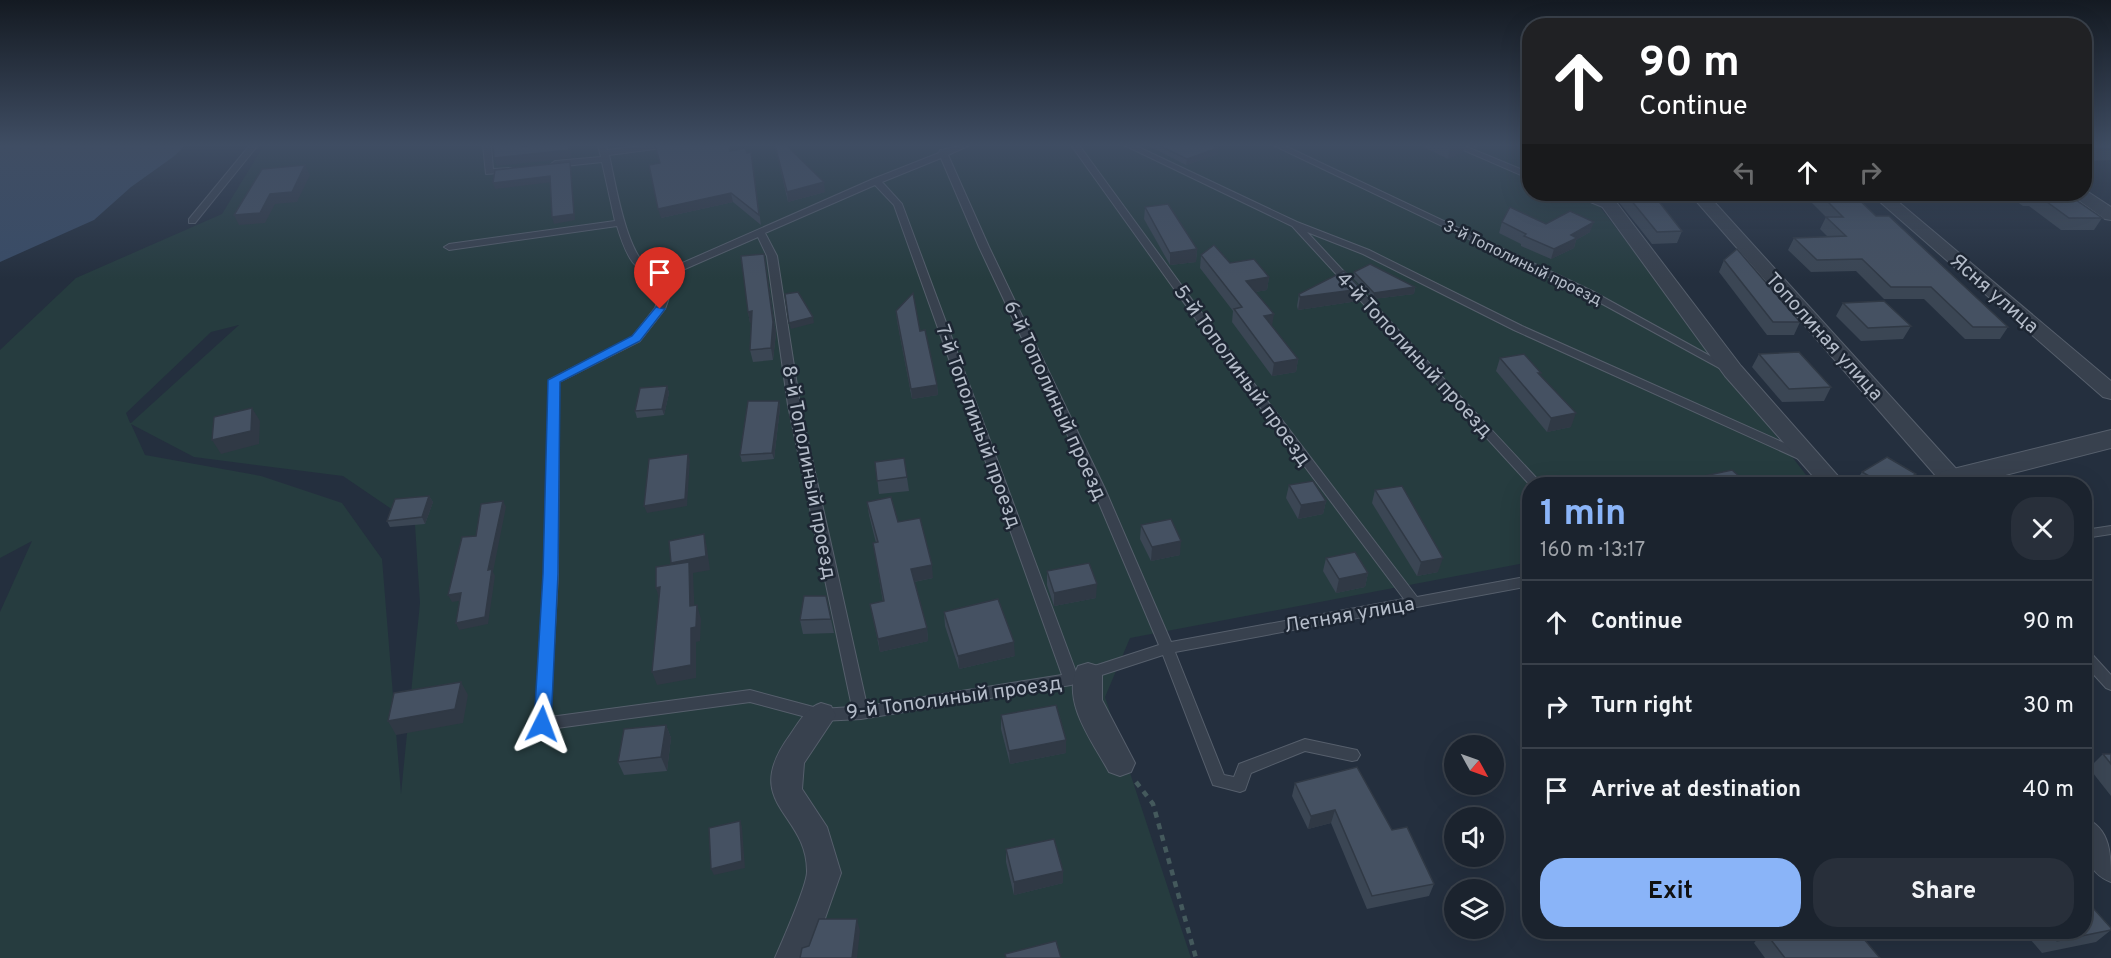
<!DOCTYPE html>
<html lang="en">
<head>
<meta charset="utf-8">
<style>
  :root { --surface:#1b232e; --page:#282f3a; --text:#f1f3f6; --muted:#a0a4aa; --line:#39404a; --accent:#8ab4f8 }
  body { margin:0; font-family:Overpass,sans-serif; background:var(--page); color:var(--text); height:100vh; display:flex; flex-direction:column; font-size:22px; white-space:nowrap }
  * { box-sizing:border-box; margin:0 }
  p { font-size:20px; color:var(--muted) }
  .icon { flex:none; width:33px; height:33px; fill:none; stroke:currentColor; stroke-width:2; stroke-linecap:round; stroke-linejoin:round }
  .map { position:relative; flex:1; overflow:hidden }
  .sheet { position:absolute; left:1522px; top:477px; width:570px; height:462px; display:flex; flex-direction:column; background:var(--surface); border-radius:24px; box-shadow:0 6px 24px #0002,0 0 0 2px var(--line) }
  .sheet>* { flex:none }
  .hud { position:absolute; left:1522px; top:18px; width:570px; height:183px; border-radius:24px; box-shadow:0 6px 24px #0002,0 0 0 2px var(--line); background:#202124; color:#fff; overflow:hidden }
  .needle { width:39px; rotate:130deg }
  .buttons { position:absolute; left:1444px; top:735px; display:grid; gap:12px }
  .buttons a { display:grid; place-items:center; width:60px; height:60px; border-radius:50%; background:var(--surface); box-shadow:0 6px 24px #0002,0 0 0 2px var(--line); font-size:30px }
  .pin { position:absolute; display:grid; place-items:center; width:51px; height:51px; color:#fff; margin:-62px -26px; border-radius:50% 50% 50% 0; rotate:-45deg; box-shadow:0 0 6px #0007 }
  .pin .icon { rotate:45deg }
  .me { position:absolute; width:66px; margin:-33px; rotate:3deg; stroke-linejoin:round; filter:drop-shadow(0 0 4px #0008) }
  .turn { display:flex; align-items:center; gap:21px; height:126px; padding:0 18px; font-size:27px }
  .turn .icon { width:78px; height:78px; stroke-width:2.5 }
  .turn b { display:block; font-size:42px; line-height:51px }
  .lanes { display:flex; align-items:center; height:57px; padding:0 18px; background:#0003; justify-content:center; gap:30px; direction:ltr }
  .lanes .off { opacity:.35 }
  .round { display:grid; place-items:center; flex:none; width:63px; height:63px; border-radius:24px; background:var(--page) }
  .headline { display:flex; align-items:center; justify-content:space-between; height:102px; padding:0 18px }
  h1 { font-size:36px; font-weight:700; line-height:45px; color:var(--accent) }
  .primary-button { display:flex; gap:12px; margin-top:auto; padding:12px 18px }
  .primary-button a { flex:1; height:69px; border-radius:24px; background:var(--accent); color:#111; font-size:24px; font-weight:700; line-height:69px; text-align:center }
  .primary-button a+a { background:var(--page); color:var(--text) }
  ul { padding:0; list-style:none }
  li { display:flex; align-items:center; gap:18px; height:84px; padding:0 18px; border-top:2px solid var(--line) }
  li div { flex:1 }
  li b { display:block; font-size:22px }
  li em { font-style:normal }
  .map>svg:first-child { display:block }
  .green { fill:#263c3f; fill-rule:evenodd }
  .water { fill:#394c67 }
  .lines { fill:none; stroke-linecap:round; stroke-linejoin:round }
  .service-casing { stroke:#565f6c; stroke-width:2 }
  .minor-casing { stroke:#565f6c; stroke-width:2 }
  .tertiary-casing { stroke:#565f6c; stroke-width:2 }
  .path { stroke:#44595c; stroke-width:4.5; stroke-dasharray:6 6; stroke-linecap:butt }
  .service { fill:#38414e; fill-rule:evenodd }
  .minor { fill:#38414e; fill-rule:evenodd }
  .tertiary { fill:#38414e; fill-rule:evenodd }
  .wall { fill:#3b4654 }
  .shaded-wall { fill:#303945 }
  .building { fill:#455162; stroke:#303945; stroke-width:1.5 }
  .route { fill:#1a73e8; stroke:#114b97; stroke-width:1.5 }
  .labels { text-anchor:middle; stroke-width:5; stroke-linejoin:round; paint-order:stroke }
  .far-street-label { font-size:16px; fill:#b4bcc9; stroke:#1d2633 }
  .street-label { font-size:20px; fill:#b4bcc9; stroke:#1d2633 }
</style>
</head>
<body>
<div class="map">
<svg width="2111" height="958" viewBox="0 0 2111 958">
  <rect width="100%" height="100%" fill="#242f3e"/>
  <!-- green -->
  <path class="green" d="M264,145H1530V194H1590L1813,484H1530V562L1130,638L1105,697L1191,958H0V612L32,541L0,558V350L76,278L222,214ZM239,325L131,423H130L126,413L211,332ZM131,424L194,457L343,476L415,525L420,603L401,794L382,559L342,503L261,476L145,455Z"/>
  <!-- water -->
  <path class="water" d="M0,145H186L173,157L131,187L94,220L0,262Z"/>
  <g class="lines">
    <!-- service casing -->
    <g class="service-casing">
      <g id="service">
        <path d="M250,145H258L195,223H189V219Z"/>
        <path d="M483,145H491L493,169L511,168V172L486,174Z"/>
        <path d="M598,145H606L607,150L652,145H673L669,147L609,155C615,180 627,261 653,270C658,272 666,269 671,268L873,179L939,153L940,150C950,149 959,145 970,145L948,155L989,247L1105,489L1171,642L1404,599L1228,364L1071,145H1079L1236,360L1417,597L1530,576V586L1175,652L1224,775L1234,777L1239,764L1305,739L1352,749L1357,750L1360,755L1357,760L1352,761L1305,751L1251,773L1245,790L1240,792L1213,785L1163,655L1071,685L861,719L821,721L750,702L542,730L537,728L535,724L544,574L549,380L632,337L655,308L668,274C635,282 625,252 617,226L449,250L444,247L449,244L615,221L602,162L555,167L551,164L555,161L601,157ZM941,158L979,247L1093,489L1159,645L1076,672L902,204L882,182ZM875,185L894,205L1062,675L867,706L800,405L777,256L765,233ZM758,237L767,256L788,405L852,707L821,709L750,690L550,717L558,574L559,382L640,341L665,309L678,272Z"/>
        <path d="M1124,145H1134L1297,222L1369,250L1522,326L1809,454L1811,457L1809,460H1801L1514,330L1363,254L1307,232L1542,484L1530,485L1292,226Z"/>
        <path d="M1273,145H1283L1592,291L1732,368L1727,371L1723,370L1586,295Z"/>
        <path d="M1452,145H1462L1530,173V179Z"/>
        <path d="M1571,194H1582L1617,208L1613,211L1610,210Z"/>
        <path d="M2111,526V534L2085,538V530Z"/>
        <path d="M2085,651L2090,652L2111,675V690L2106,688L2085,665Z"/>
      </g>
    </g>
    <!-- minor casing -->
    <g class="minor-casing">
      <g id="minor">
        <path d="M2085,190L2111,207V220L2105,219L2070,194H2085Z"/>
        <path d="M1593,194H1610L1741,366L1845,484H1820L1725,376Z"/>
        <path d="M1690,194H1707L1960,473L1964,479L1961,484H1943Z"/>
        <path d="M1871,194H1889L2111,381V399L2103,397Z"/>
        <path d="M1088,663L1098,666L1102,674V700L1135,763L1131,772L1120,776L1109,772C1093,742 1060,701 1078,666Z"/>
        <path d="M821,703L831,706L836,715L804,763L802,789L827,827L841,873L811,958H775C782,942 807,885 807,872C808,812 739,805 790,735C799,722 806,708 821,703Z"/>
        <path d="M2085,818C2111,829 2111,855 2111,882C2082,871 2085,844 2085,818Z"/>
      </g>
    </g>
    <!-- tertiary casing -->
    <g class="tertiary-casing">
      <path id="tertiary" d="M2111,430V448L1970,484H1933L1941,472Z"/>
    </g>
    <!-- path -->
    <path class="path" d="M1136,782L1153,804L1196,958"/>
    <!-- service -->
    <use href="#service" class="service"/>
    <!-- minor -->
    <use href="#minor" class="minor"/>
    <!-- tertiary -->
    <use href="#tertiary" class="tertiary"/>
  </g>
  <!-- wall -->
  <g class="wall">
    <path d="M775,145H786L825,192L788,202Z"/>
    <path d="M1147,145H1212L1218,148V154L1186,165Z"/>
    <path d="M1420,145H1465L1463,152L1448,159Z"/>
    <path d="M1467,145H1482L1475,148Z"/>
    <path d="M2085,145H2111V160L2085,161Z"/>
    <path d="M730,151L747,153L751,152L761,225L733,202L661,218L660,163Z"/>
    <path d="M1621,194H1653L1682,231L1677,243L1652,244L1618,201Z"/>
    <path d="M1803,194H1853L1876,216L2008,327L2000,339H1965L1924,299H1884L1856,271L1811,272L1788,250L1794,238L1828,237L1820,229L1826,217Z"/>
    <path d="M2006,194H2067L2102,218L2094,230H2061L2029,206H2023Z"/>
    <path d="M1145,207L1197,249L1196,262L1170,265L1144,219Z"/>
    <path d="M1502,222L1546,224L1590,232L1576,240L1574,248L1551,259L1521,246V244L1499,233Z"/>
    <path d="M1201,255L1230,263L1269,277L1267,290L1255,292L1272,326L1298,359L1296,372L1272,376L1232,322L1233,311L1200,268Z"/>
    <path d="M1724,260L1800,322L1794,335H1767L1719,272Z"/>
    <path d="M766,265L776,333L773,360L753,362L750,350L752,323H750L748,312Z"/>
    <path d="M1354,272L1415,287L1414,294L1373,299L1353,278Z"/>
    <path d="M1361,289L1358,301L1298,310L1297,306L1299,294Z"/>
    <path d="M1843,303L1911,326L1903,339L1861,341L1836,316Z"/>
    <path d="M896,311L920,331L937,385L938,395L912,399L897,321Z"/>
    <path d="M1759,354L1831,387L1824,401L1782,402L1752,367Z"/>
    <path d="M1500,358L1540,376L1571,427L1547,432L1496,371Z"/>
    <path d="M667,386L669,393L664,415L637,418L635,411Z"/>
    <path d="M779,401L780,408L774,459L742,462L740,455Z"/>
    <path d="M904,458L909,491L879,494L875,462Z"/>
    <path d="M1862,472L1910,484H1854Z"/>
    <path d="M1695,478L1748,484H1692Z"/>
    <path d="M1289,485L1326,501L1323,514L1298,519L1286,498Z"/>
    <path d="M1375,490L1438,572L1417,576L1372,503Z"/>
    <path d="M429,496L433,502L425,524L390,527L387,521Z"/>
    <path d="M867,502L898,522L933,578L914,582L927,628L928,641L880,652L870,604L883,602L873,543H876L869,515Z"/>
    <path d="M1141,525L1180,555L1151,561L1140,539Z"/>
    <path d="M1326,558L1368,573L1365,587L1336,593L1323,571Z"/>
    <path d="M1047,571L1096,598L1054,606L1047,585Z"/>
    <path d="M826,596L834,633L803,634L800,620Z"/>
    <path d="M944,612L1015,656L959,669L945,626Z"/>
    <path d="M1001,715L1066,740V753L1010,764L1001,729Z"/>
    <path d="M666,725L671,738L667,771L624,775L618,762Z"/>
    <path d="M2103,754H2111V796L2089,768Z"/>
    <path d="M1295,783L1392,830L1434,884L1429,896L1367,909L1331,823L1308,829L1292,796Z"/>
    <path d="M1006,849L1063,883L1014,895L1006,862Z"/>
    <path d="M2111,930L2096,942L2042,953L2024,932H2085Z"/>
    <path d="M1763,932H1858L1880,958H1765L1754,943Z"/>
  </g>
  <!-- shaded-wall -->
  <g class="shaded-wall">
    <path d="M521,145H522L524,155L571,145V158L497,166L494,158Z"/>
    <path d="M1456,145H1465L1463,152L1448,159L1450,147Z"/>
    <path d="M1218,148V154L1186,165L1187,159Z"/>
    <path d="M570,162L571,168L575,220L554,224L552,217Z"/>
    <path d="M305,165L310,175L297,202L275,204L265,223L239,225L234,215L270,194Z"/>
    <path d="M550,176L552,182L495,189L493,183Z"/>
    <path d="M824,182L825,192L788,202L787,192Z"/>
    <path d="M731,193L733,202L661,218L658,209Z"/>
    <path d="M1594,222L1590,232L1576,240L1574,248L1551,259L1554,249L1571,235Z"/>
    <path d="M1197,249L1196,262L1170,265V253Z"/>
    <path d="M764,254L776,333L773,360L771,348Z"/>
    <path d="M1269,277L1267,290L1244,294L1246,281Z"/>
    <path d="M1415,287L1414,294L1373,299L1374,293Z"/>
    <path d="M1361,289L1358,301L1298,310L1300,297Z"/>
    <path d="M752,311L755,323H750L748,312Z"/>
    <path d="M1274,314L1272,326L1264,316Z"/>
    <path d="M813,317L814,323L791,329L789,323Z"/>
    <path d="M1298,359L1296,372L1272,376L1274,363Z"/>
    <path d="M937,385L938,395L912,399L911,389Z"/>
    <path d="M667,386L669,393L664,415L662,409Z"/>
    <path d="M779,401L780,408L774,459L772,453Z"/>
    <path d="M252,408L260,421L259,444L221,454L212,440Z"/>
    <path d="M1576,413L1571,427L1547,432L1551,418Z"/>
    <path d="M688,454L690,460L687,506L647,513L644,506Z"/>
    <path d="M1916,474L1910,484H1899Z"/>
    <path d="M429,496L433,502L425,524L422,517Z"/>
    <path d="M503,501L506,507L493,572L495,576L488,624L459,630L456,623L488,570Z"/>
    <path d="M1326,501L1323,514L1298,519L1301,505Z"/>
    <path d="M704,534L707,548L710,570L693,573L695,620L690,606L675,577L671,563Z"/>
    <path d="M1181,541L1180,555L1151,561L1152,547Z"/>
    <path d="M1443,558L1438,572L1417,576L1421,562Z"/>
    <path d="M932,565L933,578L913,582L911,569Z"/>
    <path d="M1368,573L1365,587L1336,593L1339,579Z"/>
    <path d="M1097,584L1096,598L1054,606V593Z"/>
    <path d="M660,587V602L656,588Z"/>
    <path d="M461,593L464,600L452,602L448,595Z"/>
    <path d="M697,605L701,619L700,641L696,642V678L657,685L652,672L691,628Z"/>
    <path d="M927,628L928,641L880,652L878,639Z"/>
    <path d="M1014,642L1015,656L959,669L958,656Z"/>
    <path d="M461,682L468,695L463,723L396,735L388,721Z"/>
    <path d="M666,725L671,738L667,771L661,757Z"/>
    <path d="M1066,740V753L1010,764L1009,751Z"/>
    <path d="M1335,810L1331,823L1308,829L1311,816Z"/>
    <path d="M740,821L742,827L745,868L714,875L711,869Z"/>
    <path d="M1063,871V883L1014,895V882Z"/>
    <path d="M857,919L860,931L857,958H852Z"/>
  </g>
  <!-- building -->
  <g class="building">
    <path d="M493,145H521V147L536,145H568L569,150L494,158Z"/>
    <path d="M655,145H729L730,151L745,148L747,153L751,152L759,215L731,193L658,209L649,165L660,163Z"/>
    <path d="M775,145H786L824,182L787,192Z"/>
    <path d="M1158,145H1212L1218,148L1187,159Z"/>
    <path d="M1446,145H1456L1450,147Z"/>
    <rect x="2085" y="145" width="26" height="4"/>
    <path d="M570,162L574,214L552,217L550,176L493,183L495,170Z"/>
    <path d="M305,165L292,192L270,194L260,213L234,215L262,169Z"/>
    <path d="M1626,194H1653L1682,231L1657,232Z"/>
    <path d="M1820,194H1853L1876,216H1889L2008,327H1973L1931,287H1891L1862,259L1817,260L1794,238L1846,236L1826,217H1843Z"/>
    <path d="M2029,194H2067L2102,218H2069L2036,194Z"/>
    <path d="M1168,204L1197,249L1170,253L1145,207Z"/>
    <path d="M1510,207L1546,224L1570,211L1594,222L1571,235L1577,238L1554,249L1524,236L1526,234L1502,222Z"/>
    <path d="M1214,245L1230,263L1254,259L1269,277L1246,281L1274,314L1264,316L1298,359L1274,363L1234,309L1242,307L1201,255Z"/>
    <path d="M1737,249L1800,322H1773L1724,260Z"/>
    <path d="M764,254L773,322L771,348L750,350L752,311L748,312L741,256Z"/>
    <path d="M1370,264L1415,287L1374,293L1354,272Z"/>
    <path d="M1344,271L1361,289L1300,297L1299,294Z"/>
    <path d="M798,292L813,317L789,323L785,294Z"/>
    <path d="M913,293L920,331L925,330L937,385L911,389L896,311Z"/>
    <path d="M1884,301L1911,326L1868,328L1843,303Z"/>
    <path d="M1799,352L1831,387L1789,389L1759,354Z"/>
    <path d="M1524,354L1541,373H1538L1576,413L1551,418L1500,358Z"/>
    <path d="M667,386L662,409L635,411L640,388Z"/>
    <path d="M748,401H779L772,453L740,455Z"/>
    <path d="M252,408L251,431L212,440L214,417Z"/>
    <path d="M688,454L685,499L644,506L649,459Z"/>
    <path d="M1887,457L1916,474L1899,484H1883L1862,472Z"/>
    <path d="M904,458L907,477L877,481L875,462Z"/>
    <path d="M1732,470L1748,484H1701L1695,478Z"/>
    <path d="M1313,481L1326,501L1301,505L1289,485Z"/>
    <path d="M1402,486L1443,558L1421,562L1375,490Z"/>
    <path d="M429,496L422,517L387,521L395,499Z"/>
    <path d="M891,497L898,522L920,518L932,565L911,569L927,628L878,639L870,604L884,601L873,543L878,542L867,502Z"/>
    <path d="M503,501L488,570L492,569L485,617L456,623L461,593L448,595L462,537L476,536L481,504Z"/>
    <path d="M1171,519L1181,541L1152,547L1141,525Z"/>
    <path d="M704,534L706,556L671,563L669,541Z"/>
    <path d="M1355,552L1368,573L1339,579L1326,558Z"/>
    <path d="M689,562L690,606L697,605L696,627L691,628V665L652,672L660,587L656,588V567Z"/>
    <path d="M1089,563L1097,584L1054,593L1047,571Z"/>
    <path d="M804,596H826L831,619L800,620Z"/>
    <path d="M998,599L1014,642L958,656L944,612Z"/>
    <path d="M461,682L455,709L388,721L394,693Z"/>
    <path d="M1056,705L1066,740L1009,751L1001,715Z"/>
    <path d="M666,725L661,757L618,762L624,729Z"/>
    <path d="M2103,754H2111V764Z"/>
    <path d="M1357,767L1392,830L1407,827L1434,884L1372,896L1335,810L1311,816L1295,783Z"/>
    <path d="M740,821L742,861L711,869L709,828Z"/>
    <path d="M1054,839L1063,871L1014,882L1006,849Z"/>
    <path d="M2085,899L2111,928V930L2057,941L2050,932H2085Z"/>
    <path d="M819,919H857L852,958H800L802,948L809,946Z"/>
    <path d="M1765,932H1858L1880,958H1785Z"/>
    <path d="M1056,941L1061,958H1006L1005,954Z"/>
  </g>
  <!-- sky -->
  <linearGradient id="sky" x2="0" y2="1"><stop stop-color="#141a22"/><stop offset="0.52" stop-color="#3f4d63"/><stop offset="1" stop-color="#3f4d63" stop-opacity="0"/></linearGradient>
  <rect width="2111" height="279" fill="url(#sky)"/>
  <!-- route -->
  <path class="route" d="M656,307L665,309L640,341L560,382L558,574L551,724L548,729H536L534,724L543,574L548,380L632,336Z"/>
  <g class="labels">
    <!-- far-street labels -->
    <g class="far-street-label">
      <text transform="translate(1523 262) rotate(26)" y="6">3-й Тополиный проезд</text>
    </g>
    <!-- street labels -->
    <g class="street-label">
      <text transform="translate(1995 293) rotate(41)" y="7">Ясня улица</text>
      <text transform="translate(1825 336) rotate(48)" y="7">Тополиная улица</text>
      <text transform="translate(1415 354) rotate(47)" y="7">4-й Тополиный проезд</text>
      <text transform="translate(1243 375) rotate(54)" y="7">5-й Тополиный проезд</text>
      <text transform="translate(1056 400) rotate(65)" y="7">6-й Тополиный проезд</text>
      <text transform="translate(979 426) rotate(70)" y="7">7-й Тополиный проезд</text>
      <text transform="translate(810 472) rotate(79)" y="7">8-й Тополиный проезд</text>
      <text transform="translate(1349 614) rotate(-10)" y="7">Летняя улица</text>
      <text transform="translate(954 697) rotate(-8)" y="7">9-й Тополиный проезд</text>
    </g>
  </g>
</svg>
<div class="buttons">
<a><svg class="needle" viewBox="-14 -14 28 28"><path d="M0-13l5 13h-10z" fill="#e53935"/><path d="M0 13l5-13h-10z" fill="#a0a4aa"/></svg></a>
<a><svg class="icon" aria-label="sound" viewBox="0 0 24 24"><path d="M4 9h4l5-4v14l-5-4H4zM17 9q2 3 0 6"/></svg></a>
<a><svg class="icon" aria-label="layers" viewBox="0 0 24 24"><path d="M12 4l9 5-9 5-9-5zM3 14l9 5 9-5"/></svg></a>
</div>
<div class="pin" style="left:660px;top:309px;background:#d93025"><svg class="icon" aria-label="arrive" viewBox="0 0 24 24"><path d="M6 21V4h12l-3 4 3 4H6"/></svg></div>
<svg class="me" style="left:542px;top:724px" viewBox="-20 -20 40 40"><path d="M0-17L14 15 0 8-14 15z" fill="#1a73e8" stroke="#fff" stroke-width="4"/></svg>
<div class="hud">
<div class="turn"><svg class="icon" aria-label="ahead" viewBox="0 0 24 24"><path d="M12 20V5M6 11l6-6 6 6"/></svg><div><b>90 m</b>Continue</div></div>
<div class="lanes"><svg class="icon off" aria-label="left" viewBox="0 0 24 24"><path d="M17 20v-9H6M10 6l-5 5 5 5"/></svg><svg class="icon" aria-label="ahead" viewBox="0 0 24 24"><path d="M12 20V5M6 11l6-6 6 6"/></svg><svg class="icon off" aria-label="right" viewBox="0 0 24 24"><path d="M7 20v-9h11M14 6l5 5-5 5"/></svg></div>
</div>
<section class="sheet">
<div class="headline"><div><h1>1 min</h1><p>160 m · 13:17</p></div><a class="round"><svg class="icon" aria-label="close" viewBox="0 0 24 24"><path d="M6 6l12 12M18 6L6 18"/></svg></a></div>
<ul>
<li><svg class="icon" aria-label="ahead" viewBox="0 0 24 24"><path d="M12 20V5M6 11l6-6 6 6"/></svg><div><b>Continue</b></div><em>90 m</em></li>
<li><svg class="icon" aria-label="right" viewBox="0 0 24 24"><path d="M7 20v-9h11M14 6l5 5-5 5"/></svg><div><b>Turn right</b></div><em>30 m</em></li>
<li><svg class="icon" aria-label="arrive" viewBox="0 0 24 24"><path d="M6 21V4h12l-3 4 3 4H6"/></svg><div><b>Arrive at destination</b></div><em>40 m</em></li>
</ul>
<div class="primary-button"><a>Exit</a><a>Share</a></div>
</section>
</div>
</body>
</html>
